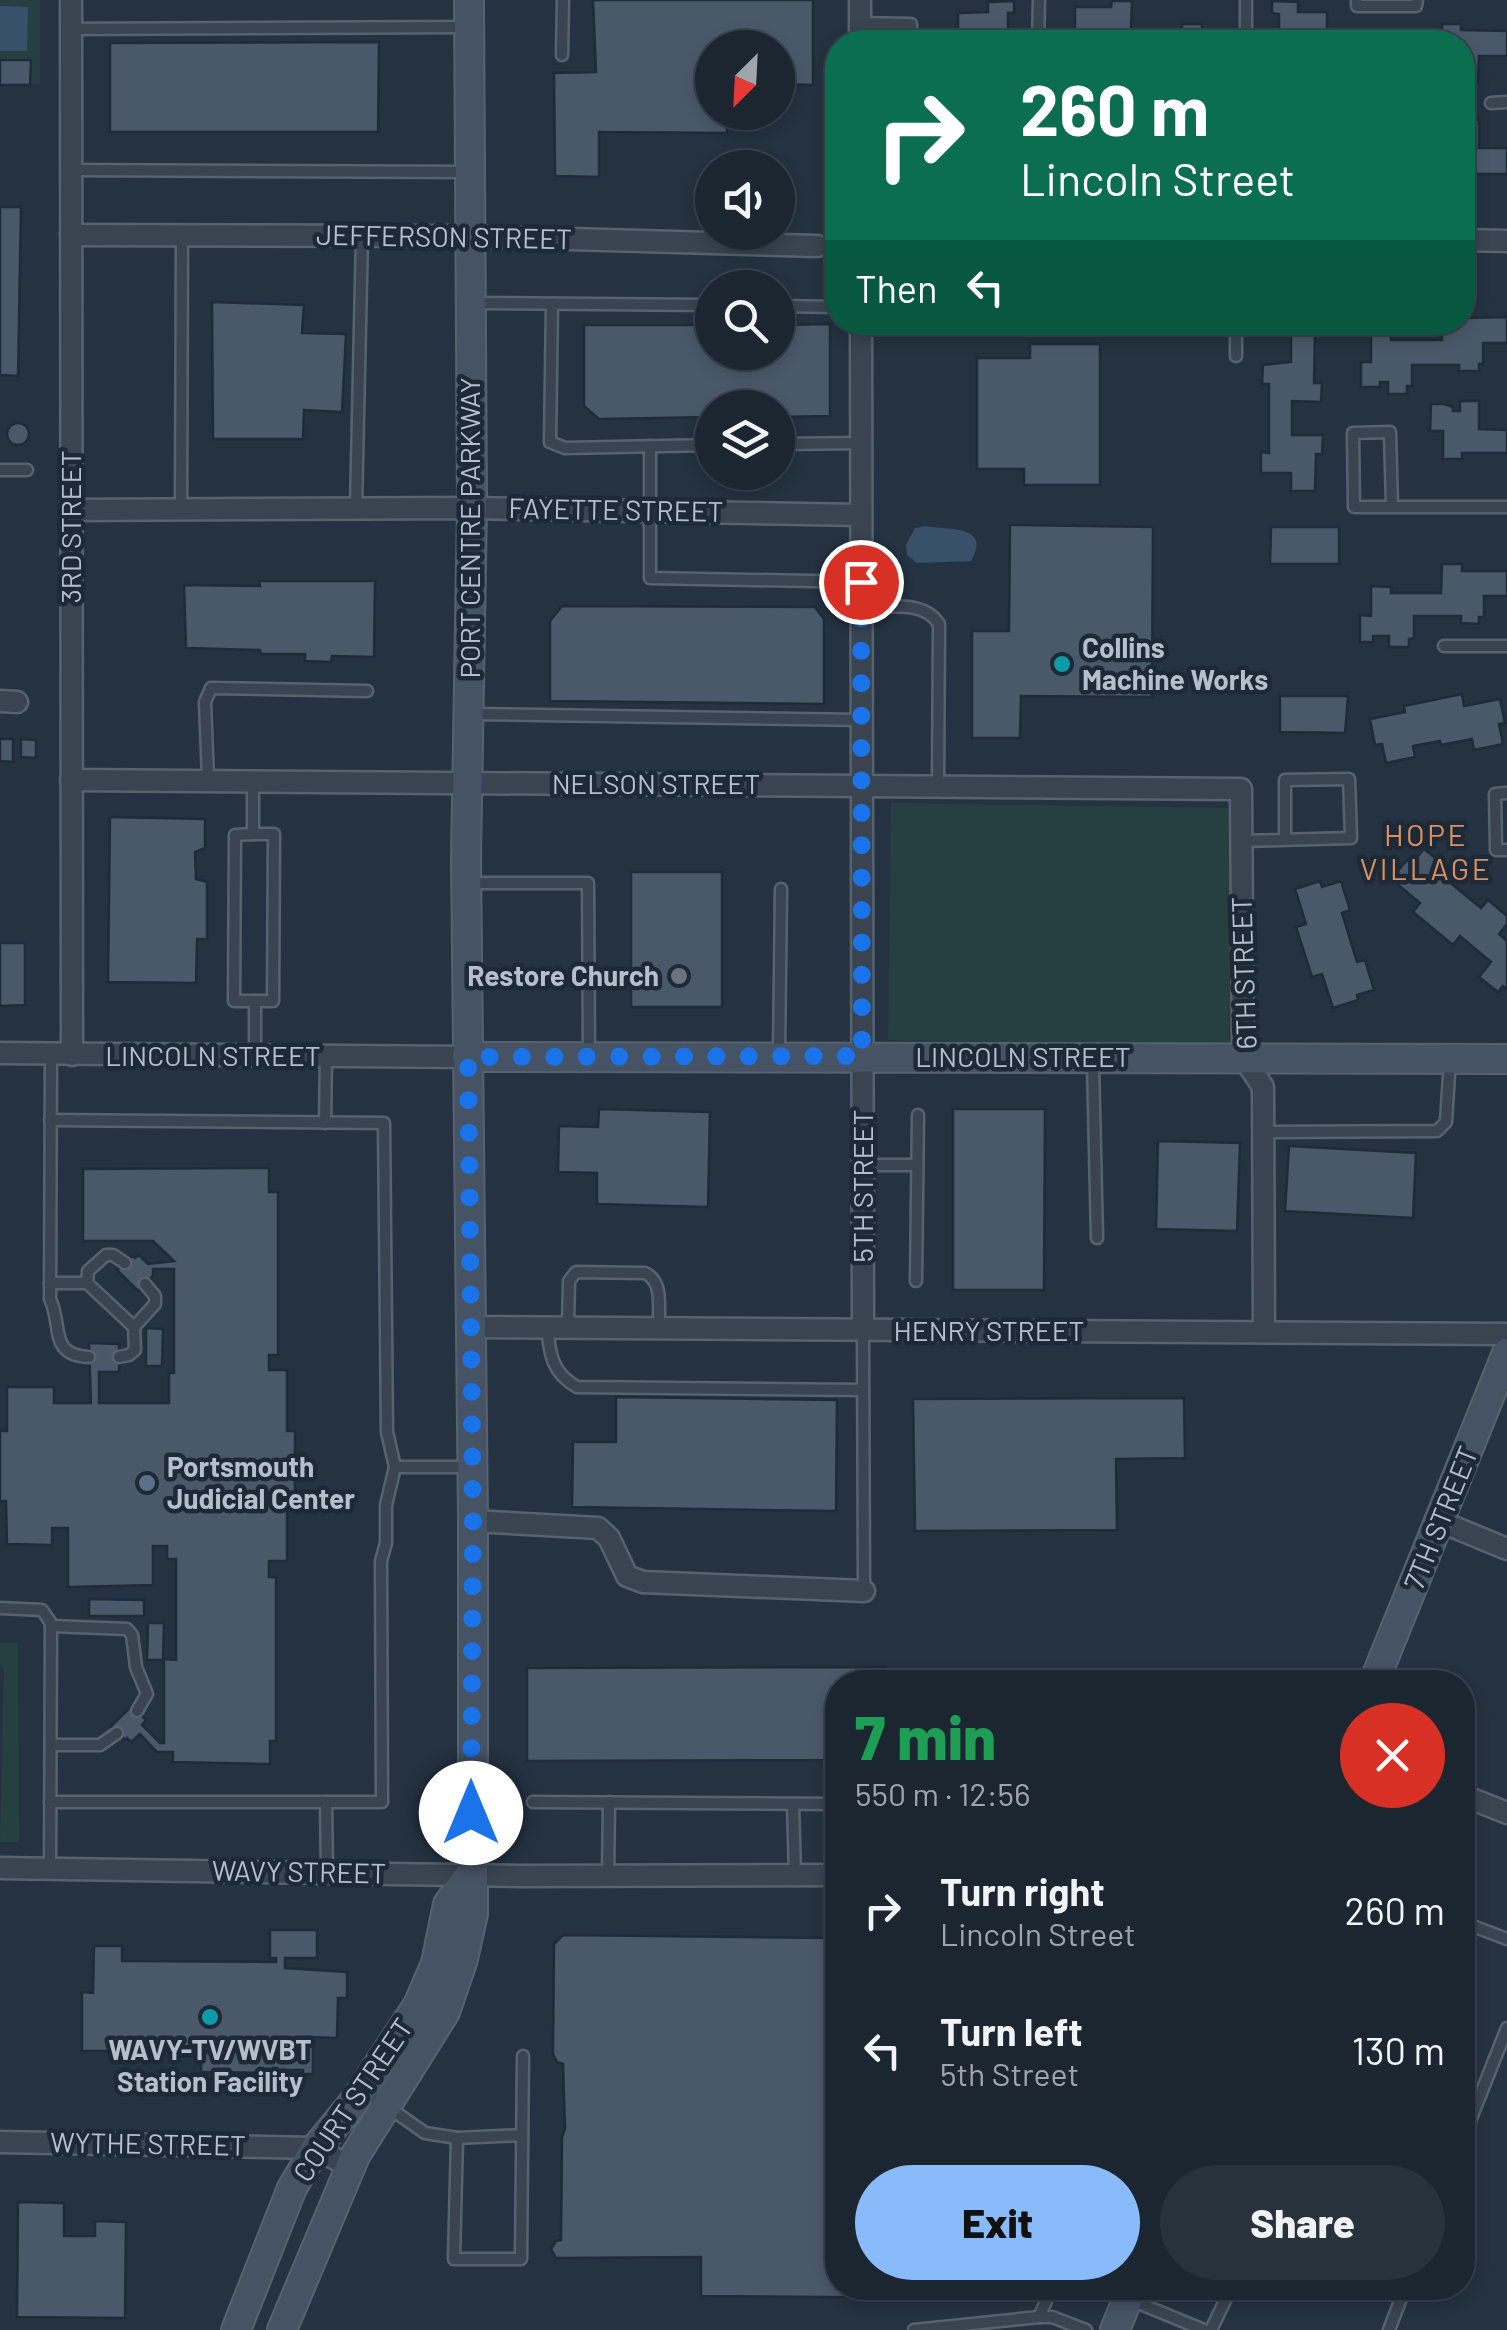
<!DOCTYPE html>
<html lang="en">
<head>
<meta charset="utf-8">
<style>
  :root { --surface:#1b2631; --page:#28323d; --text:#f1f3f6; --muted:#a0a5ab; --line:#39434d; --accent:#89bbfb }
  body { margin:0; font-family:Barlow,sans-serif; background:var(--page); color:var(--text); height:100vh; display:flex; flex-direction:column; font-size:38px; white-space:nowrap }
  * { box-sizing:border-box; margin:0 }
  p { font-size:32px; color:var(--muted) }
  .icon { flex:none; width:55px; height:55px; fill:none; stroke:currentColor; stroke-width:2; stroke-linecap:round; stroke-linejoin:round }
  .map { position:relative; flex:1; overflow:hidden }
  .sheet { position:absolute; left:825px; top:1670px; width:650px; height:630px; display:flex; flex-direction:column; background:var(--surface); border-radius:40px; box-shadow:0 5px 15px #0003,0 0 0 2px var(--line) }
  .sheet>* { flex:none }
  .banner { position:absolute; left:825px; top:30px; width:650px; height:305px; border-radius:40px; box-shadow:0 5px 15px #0003,0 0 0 2px var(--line); background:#0b6e4f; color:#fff; overflow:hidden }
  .needle { width:65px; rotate:204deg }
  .buttons { position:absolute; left:695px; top:30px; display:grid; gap:20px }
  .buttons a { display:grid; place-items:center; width:100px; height:100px; border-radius:50%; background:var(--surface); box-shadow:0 5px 15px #0003,0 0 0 2px var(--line); font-size:50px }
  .pin { position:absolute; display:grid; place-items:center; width:85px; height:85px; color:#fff; margin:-42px; border:5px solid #fff; border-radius:50%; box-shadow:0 2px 10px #0007 }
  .me { position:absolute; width:110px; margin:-55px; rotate:0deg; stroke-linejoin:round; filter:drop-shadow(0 0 8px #0008) }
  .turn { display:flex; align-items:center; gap:35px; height:210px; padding:0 30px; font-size:45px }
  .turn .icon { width:130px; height:130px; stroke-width:2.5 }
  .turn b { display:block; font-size:70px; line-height:85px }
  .then { display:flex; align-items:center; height:95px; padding:0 30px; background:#0003; gap:20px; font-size:38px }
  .round { display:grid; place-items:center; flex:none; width:105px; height:105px; border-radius:52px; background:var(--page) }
  .headline { display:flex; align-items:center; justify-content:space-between; height:170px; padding:0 30px }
  h1 { font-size:60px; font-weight:800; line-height:75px; color:#1e9e55 }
  .action { display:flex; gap:20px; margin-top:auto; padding:20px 30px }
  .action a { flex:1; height:115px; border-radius:60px; background:var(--accent); color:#111; font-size:40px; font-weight:800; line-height:115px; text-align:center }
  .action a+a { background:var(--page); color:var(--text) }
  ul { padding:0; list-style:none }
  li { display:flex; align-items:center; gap:30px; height:140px; padding:0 30px }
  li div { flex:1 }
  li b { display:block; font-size:38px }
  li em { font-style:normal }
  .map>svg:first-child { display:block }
  .green { fill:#264042 }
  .water { fill:#39506a }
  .building { fill:#4a596a; stroke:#1f2b38; stroke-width:2.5 }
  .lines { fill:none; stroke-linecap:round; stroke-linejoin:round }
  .lane-casing { stroke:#56626e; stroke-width:15 }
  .street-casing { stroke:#56626e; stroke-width:25 }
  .secondary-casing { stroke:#56626e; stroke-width:32 }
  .lane { stroke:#394450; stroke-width:10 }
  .street { stroke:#394450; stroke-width:20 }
  .secondary { stroke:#465364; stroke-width:28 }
  .route { stroke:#1a73e8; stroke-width:18; stroke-dasharray:0 32.4 }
  .culture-dot { fill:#0f9aa8; stroke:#1d2936; stroke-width:4 }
  .worship-dot { fill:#6b7280; stroke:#1d2936; stroke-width:4 }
  .service-dot { fill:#5c6f8a; stroke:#1d2936; stroke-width:4 }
  .labels { text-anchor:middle; stroke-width:9; stroke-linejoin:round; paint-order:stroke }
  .street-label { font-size:28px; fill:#b5bfcb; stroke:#1d2936 }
  .poi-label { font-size:28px; font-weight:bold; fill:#b5bfcb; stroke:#1d2936; text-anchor:start }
  .neighbourhood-label { font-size:30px; letter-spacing:2.5px; fill:#d99062; stroke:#1d2936 }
</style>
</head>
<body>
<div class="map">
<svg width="1507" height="2330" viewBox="0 0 1507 2330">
  <rect width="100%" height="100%" fill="#243241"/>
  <!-- green -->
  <g class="green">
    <rect x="0" y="0" width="40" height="84"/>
    <path d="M891,803L1232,808L1229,1045L888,1040Z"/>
    <path d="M0,1643H18L19,1842H0L4,1669L0,1665Z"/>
  </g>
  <!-- water -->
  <g class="water">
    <path d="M0,6L28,7L27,51H0Z"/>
    <path d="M926,526C947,530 993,525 971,561L917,563L907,555L906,545L915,528Z"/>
  </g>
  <!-- building -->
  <g class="building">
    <path d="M593,0H813V85L778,84V48H712V112H726L727,133L599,132V177L555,176L554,73L596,72Z"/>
    <path d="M1014,1V13H1008V31L1018,30V42H966V32H958V13L988,12V2Z"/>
    <path d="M1112,1H1132L1131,29L1182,30V24H1202V42H1095V32H1075V7H1111Z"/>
    <path d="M1272,1L1298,2V12H1327V33L1320,32V42H1267V29L1279,30V14L1272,13Z"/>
    <path d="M1442,24H1461V30L1507,31V56H1479L1478,82H1462V42H1442Z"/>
    <path d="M379,42L378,132H110V43Z"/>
    <path d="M0,60H31L30,85H0Z"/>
    <path d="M1462,120H1479V148H1507V174H1462Z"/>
    <path d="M0,207H21L18,376L0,375Z"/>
    <path d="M212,302L304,305L302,333L346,334L342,412L304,410L303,439H213Z"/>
    <path d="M1507,317V343H1483V364H1479V371H1459V365H1412V386H1407V394H1388V382H1380V387H1361V362H1371V334H1391V340H1442V322H1462V318Z"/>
    <path d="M1291,322H1343V331H1315L1314,383H1322L1321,402L1292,401V435H1323L1322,454H1316L1315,491H1291V473H1261V452L1269,453V384H1262L1263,365L1291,362Z"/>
    <path d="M830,324V416L778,417V408H712V417L599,419L584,406V325H712V352H778V325Z"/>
    <path d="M1030,344H1100V485H1024V469H977V358H1030Z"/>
    <path d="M1460,401H1479V429L1507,430V453H1462V459H1443V431H1430L1431,404H1444L1453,407V411H1460Z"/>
    <circle cx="18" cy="434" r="11"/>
    <path d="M1010,525L1153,527L1152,697L1021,696L1020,738H972V631H1009Z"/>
    <path d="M1271,527H1339V564H1270Z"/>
    <path d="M1442,564H1462V571H1507V596H1484V617H1479V624L1461,623V616H1414V638L1409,639V647H1389V636H1373V642H1360V615L1371,616V586L1391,587V593H1441Z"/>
    <path d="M259,581H375L374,657L332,656L331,662L305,661V654H261L260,650L186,648L184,585L260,586Z"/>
    <path d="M562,606L815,607L824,619V704L550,701V621Z"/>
    <path d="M1462,694L1464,706L1500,699L1505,723L1499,724L1503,744L1474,750L1472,739L1441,745L1440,741L1413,746L1415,757L1386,763L1382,744L1375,745L1370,719L1405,712L1404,706Z"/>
    <path d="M1280,696H1348L1345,733L1280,732Z"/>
    <path d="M0,739H13V762L0,761Z"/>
    <path d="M21,739L36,740V758L21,757Z"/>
    <path d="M110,817L205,819V848L195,852L196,879L207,882V939H197L196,983L108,982Z"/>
    <path d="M1424,849L1448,868L1442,876L1481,908L1488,900L1507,916V924L1499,934L1507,941V989L1503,986L1498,992L1479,977L1491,962L1460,936L1453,945L1413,912L1420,903L1391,879L1407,860L1411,864Z"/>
    <rect x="631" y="872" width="91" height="135"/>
    <path d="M1320,881L1322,887L1341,881L1350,910L1342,913L1357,962L1365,960L1374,990L1357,995L1358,1000L1333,1008L1322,974L1312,977L1296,927L1306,924L1295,889Z"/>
    <path d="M0,943H25V1005L0,1006Z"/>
    <path d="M599,1109L710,1112L708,1207L597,1204V1173L558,1172L559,1126L598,1127Z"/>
    <path d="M953,1109H1045L1044,1290H953Z"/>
    <path d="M1158,1141L1240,1143L1237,1231L1156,1229Z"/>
    <path d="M1289,1146L1416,1153L1413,1218L1285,1211Z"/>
    <path d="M248,1168H269V1192H278V1355H269V1370H287V1431H295V1501H287V1561H269V1577H276V1741H270V1764L173,1762V1752H157L140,1734L131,1742L127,1738L125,1740L111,1726L132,1706L146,1720L142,1725L160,1743H164V1659L176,1660V1559H167V1546H153V1585L68,1587V1528H52V1545L7,1544L6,1501H0V1431H7V1387H54V1403H91L89,1343L119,1344V1372H99V1403H169V1373H174V1269H153V1276L138,1291L117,1270L132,1256L135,1258L139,1255L148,1264L174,1261L153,1241H83V1169Z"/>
    <path d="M146,1328L163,1329L162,1366H146Z"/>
    <path d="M616,1397L837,1400L836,1511L572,1507L573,1442H616Z"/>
    <path d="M1184,1398L1185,1458L1116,1459L1117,1530L915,1531L913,1399Z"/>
    <path d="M89,1599L144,1600V1616H89Z"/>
    <path d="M148,1623H164L163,1660H147Z"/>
    <path d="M886,1667V1682H838V1760L527,1761V1668Z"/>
    <path d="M270,1930H317V1958H285V1968L347,1972V1998H338L337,2038L308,2037V2045H313V2074H303V2070H265V2073L201,2072V2053H209V2051L142,2049V2036L140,2040H121V2051H82V1992L93,1993L94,1946H122V1961L276,1962V1958H270Z"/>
    <path d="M563,1935L838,1938V2288H942V2298L701,2296V2257L556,2258L551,2249L556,2241L561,2240L562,2138L565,2128L563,2064L557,2062L553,2054L554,1944Z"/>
    <path d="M18,2202L64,2203V2236H95V2221L126,2222L125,2318L17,2317Z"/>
  </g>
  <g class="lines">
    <!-- lane casing -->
    <g class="lane-casing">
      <g id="lane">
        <path d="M1246,0V42"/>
        <path d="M1357,0V6H1416L1417,0"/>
        <path d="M860,23L911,24V42"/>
        <path d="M71,29L468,27"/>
        <path d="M1038,42L1039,0"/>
        <path d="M562,55L563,0"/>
        <path d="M1491,103L1507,102"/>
        <path d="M71,170L468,172"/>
        <path d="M474,303L712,305"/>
        <path d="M552,304L550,442L565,448L712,445"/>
        <path d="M778,306L838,307"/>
        <path d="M1236,322V356"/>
        <path d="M778,444L861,443"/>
        <path d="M650,446V578L861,582"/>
        <path d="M0,470H27"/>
        <path d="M1392,507L1390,432L1353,433L1354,507H1507"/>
        <path d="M356,508L362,235"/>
        <path d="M181,509L182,235"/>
        <path d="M861,608C888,608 923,599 939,624L938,786"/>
        <path d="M1444,646H1507"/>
        <path d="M473,714L862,720"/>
        <path d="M208,780L205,702L211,688L367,691"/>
        <path d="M253,781V834H274L273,1001H255V1055"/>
        <path d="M1507,793L1495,794L1496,850H1507"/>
        <path d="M253,834L235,835L234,1001H255"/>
        <path d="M1242,841L1351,838L1349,779L1285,780V840"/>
        <path d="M467,883H588L589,1055"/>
        <path d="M51,1055L50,1299C63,1326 48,1355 89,1357"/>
        <path d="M779,1055L781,889"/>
        <path d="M1093,1063L1097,1238"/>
        <path d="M50,1120L384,1123L387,1432L395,1467L386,1505V1543L381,1561L382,1802H50"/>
        <path d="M325,1123L326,1056"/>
        <path d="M1263,1132L1437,1131L1446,1122L1450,1059"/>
        <path d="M863,1165H917"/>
        <path d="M916,1281L918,1115"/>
        <path d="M50,1283H87L134,1327L135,1350L129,1355L119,1357"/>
        <path d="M87,1283L88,1271L106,1255H113L125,1263"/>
        <path d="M134,1327L155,1304V1296L145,1284"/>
        <path d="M568,1327L569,1281L576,1272L645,1273C664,1282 658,1308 659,1327"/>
        <path d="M547,1328C550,1355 552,1373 577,1387L863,1390"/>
        <path d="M863,1330L864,1590"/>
        <path d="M395,1467H469"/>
        <path d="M0,1608L42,1610L51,1623L50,1868"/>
        <path d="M51,1626L127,1629L132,1635L136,1667L147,1694L137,1711"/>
        <path d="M51,1745H100L117,1733"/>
        <path d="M326,1802L327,1873"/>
        <path d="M533,1802L838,1804"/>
        <path d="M793,1804L795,1875"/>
        <path d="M608,1876L609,1802"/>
        <path d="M1462,1922L1507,1939"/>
        <path d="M364,2090L425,2133L457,2138L522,2135"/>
        <path d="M457,2138L454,2259H521L523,2056"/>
        <path d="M1462,2141L1507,2028"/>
        <path d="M1131,2300L1204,2330"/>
        <path d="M1039,2317L1052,2288"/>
        <path d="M914,2330L1039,2317H1052L1086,2330"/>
        <path d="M1211,2330L1231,2288"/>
        <path d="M1389,2330L1405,2288"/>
      </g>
    </g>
    <!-- street casing -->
    <g class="street-casing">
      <g id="street">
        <path d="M71,0L72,1055"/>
        <path d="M860,0V42"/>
        <path d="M71,235L468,236L817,246"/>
        <path d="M1462,240L1507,241"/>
        <path d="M861,322L863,1330"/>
        <path d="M71,510L472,508L861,515"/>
        <path d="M0,701L17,702"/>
        <path d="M71,780L1241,789L1243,1057L1263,1087L1264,1332"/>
        <path d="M0,1053L467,1057"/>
        <path d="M470,1327L1507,1334"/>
        <path d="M473,1521L598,1528L609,1538L627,1576L643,1582L864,1591"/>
        <path d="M1439,1521L1507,1549"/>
        <path d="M1462,1795L1507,1813"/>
        <path d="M0,1868L520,1876L838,1875"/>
        <path d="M0,2142L316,2148L350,2167"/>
      </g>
    </g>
    <!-- secondary casing -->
    <g class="secondary-casing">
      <g id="secondary">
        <path d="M467,1057L1507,1059"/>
        <path d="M1374,1682L1507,1353"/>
        <path d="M236,2330L292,2188L316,2148L354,2102L418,2005L436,1963L448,1904L471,1873"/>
        <path d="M282,2330L355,2156L445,2012L463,1959L473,1914V1521L466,858L472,508L469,0"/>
        <path d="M1115,2330L1132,2288"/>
      </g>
    </g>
    <!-- lane -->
    <use href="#lane" class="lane"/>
    <!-- street -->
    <use href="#street" class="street"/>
    <!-- secondary -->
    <use href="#secondary" class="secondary"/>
  </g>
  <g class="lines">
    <!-- route -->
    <path class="route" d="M471,1813L473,1521L468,1057L862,1056L861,582"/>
  </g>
  <!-- markers -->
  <g class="culture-dot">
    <circle cx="1062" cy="664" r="10"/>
    <circle cx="210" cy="2017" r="10"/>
  </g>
  <circle class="worship-dot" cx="679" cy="976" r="10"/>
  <circle class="service-dot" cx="147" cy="1483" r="10"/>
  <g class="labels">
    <!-- street labels -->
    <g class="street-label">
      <text transform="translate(444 237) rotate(1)" y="10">JEFFERSON STREET</text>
      <text transform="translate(616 510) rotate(1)" y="10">FAYETTE STREET</text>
      <text transform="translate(71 527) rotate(-90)" y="10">3RD STREET</text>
      <text transform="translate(470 528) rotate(-90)" y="10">PORT CENTRE PARKWAY</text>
      <text x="656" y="794">NELSON STREET</text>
      <text transform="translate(1244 973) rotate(-92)" y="10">6TH STREET</text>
      <text x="213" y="1066">LINCOLN STREET</text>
      <text x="1023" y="1067">LINCOLN STREET</text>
      <text transform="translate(863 1186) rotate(-90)" y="10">5TH STREET</text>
      <text x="989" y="1341">HENRY STREET</text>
      <text transform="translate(1441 1518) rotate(-68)" y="10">7TH STREET</text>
      <text transform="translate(299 1872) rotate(1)" y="10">WAVY STREET</text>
      <text transform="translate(353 2100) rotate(-56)" y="10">COURT STREET</text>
      <text transform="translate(148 2144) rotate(1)" y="10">WYTHE STREET</text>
    </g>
    <!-- poi labels -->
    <g class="poi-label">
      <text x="1082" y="658">Collins<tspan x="1082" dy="32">Machine Works</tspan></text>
      <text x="659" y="986" text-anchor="end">Restore Church</text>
      <text x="167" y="1477">Portsmouth<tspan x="167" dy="32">Judicial Center</tspan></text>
      <text x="210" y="2060" text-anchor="middle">WAVY-TV/WVBT<tspan x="210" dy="32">Station Facility</tspan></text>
    </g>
    <!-- neighbourhood labels -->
    <g class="neighbourhood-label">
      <text x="1426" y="846">HOPE<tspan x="1426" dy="34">VILLAGE</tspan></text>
    </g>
  </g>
</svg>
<div class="buttons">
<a><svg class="needle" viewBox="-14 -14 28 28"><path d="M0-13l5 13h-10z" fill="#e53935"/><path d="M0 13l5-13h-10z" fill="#a0a5ab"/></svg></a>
<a><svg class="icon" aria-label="sound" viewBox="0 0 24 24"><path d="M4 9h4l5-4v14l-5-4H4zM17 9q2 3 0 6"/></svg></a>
<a><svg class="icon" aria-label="search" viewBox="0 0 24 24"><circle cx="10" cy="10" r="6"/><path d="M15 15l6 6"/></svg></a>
<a><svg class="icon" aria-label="layers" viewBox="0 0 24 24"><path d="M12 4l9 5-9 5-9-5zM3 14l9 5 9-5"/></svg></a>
</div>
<div class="pin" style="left:861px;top:582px;background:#d93025"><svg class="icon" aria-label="arrive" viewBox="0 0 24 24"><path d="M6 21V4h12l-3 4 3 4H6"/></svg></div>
<svg class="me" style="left:471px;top:1813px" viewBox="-20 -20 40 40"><circle r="19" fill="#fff"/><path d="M0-13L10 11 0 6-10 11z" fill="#1a73e8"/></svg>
<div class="banner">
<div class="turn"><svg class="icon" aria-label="right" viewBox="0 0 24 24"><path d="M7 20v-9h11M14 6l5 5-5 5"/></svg><div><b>260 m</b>Lincoln Street</div></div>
<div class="then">Then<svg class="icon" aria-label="left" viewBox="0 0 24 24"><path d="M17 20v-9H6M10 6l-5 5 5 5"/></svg></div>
</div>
<section class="sheet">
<div class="headline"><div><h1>7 min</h1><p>550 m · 12:56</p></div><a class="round" style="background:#d93025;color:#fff"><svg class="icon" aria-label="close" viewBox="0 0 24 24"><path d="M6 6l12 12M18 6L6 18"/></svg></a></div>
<ul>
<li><svg class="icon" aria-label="right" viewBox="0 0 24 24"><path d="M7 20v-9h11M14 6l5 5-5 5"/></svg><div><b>Turn right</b><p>Lincoln Street</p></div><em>260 m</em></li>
<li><svg class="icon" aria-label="left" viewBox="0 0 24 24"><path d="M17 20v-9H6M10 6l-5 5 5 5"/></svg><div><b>Turn left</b><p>5th Street</p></div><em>130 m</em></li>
</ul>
<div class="action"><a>Exit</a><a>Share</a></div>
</section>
</div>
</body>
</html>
